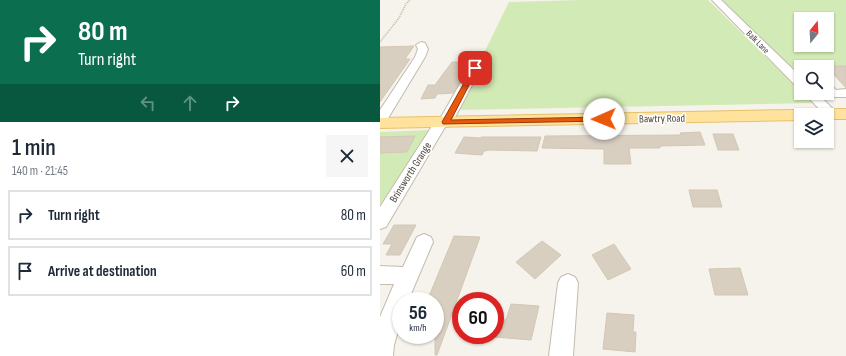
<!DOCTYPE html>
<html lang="en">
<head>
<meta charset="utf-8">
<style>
  :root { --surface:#fff; --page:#f6f6f7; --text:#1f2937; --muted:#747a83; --line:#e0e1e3 }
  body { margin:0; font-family:"Sofia Sans Condensed",sans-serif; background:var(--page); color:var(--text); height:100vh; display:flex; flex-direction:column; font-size:15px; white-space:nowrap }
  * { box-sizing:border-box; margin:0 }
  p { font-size:13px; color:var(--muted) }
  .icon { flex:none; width:22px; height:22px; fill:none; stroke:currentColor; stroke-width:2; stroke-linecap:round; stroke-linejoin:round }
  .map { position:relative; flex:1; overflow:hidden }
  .side { display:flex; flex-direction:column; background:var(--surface); width:380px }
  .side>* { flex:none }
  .guide { background:#0b6e4f; color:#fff; overflow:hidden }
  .needle { width:26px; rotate:18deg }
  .fabs { position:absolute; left:414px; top:12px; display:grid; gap:8px }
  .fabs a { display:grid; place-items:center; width:40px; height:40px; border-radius:0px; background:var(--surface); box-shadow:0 1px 3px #0004; font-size:20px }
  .speed { position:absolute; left:12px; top:292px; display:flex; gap:8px; font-size:20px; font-weight:700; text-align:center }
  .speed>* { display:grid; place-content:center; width:52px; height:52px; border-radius:50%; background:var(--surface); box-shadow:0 1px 3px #0004; line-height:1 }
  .speed small { font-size:10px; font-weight:400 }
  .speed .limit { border:6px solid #d22; background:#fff; color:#111 }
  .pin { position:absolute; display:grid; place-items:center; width:34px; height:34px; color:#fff; margin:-17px; border-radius:8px; box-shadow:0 2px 6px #0006 }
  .me { position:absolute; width:44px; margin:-22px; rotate:269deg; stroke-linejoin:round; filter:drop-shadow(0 0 3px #0008) }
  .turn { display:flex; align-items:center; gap:14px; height:84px; padding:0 12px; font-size:18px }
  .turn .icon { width:52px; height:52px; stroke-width:2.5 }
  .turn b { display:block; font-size:28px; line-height:34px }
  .lanes { display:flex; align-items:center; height:38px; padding:0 12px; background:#0003; justify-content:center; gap:20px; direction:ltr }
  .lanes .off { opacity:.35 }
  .round { display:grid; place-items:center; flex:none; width:42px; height:42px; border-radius:0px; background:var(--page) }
  .summary { display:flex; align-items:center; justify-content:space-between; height:68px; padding:0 12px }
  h1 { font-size:24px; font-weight:600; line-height:30px }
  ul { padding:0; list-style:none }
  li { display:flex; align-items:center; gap:12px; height:50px; margin:0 8px 6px; padding:0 4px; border:2px solid var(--line); border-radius:0px }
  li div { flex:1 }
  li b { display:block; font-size:15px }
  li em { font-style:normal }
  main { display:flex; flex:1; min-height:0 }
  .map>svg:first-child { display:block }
  .green { fill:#d2eab5; fill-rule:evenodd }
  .building { fill:#d8cfc1; stroke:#d3c7b4 }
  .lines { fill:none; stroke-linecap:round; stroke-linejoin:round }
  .minor-casing { stroke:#c2bbae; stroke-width:2 }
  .major-casing { stroke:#e6c16a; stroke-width:2 }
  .path { stroke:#c4b79f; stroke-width:1.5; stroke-dasharray:1 1; stroke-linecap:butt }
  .minor { fill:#fff; fill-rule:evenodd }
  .major { fill:#ffe39c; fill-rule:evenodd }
  .route { fill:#ea580c; stroke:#983908 }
  .labels { text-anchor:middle; stroke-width:3.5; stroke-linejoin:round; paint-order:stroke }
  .far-street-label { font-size:9px; fill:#4b4439; stroke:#fff }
  .street-label { font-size:11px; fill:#4b4439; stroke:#fff }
</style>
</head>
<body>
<main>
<section class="side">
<div class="guide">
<div class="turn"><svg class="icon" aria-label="right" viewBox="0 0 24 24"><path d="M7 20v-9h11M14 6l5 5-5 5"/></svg><div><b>80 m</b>Turn right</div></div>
<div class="lanes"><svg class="icon off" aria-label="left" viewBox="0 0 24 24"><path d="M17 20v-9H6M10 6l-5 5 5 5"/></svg><svg class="icon off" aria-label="ahead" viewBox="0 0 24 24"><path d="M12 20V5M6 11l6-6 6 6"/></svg><svg class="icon" aria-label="right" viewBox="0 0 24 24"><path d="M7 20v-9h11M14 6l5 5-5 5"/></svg></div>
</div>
<div class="summary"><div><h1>1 min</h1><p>140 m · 21:45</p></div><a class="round"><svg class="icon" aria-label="close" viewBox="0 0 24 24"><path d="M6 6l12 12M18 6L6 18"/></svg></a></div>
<ul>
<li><svg class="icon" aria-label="right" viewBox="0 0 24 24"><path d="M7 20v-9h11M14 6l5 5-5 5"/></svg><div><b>Turn right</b></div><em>80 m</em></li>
<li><svg class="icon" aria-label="arrive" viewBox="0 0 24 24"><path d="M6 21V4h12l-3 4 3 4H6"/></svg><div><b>Arrive at destination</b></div><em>60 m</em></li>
</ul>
</section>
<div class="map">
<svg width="466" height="356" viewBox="0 0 466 356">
  <rect width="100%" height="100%" fill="#f6f3ec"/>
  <!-- green -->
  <g class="green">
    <path d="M200,0H328L421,91V93H423L433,103L76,110L129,2Z"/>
    <path d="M342,0H466V66L408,67ZM421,19H447V45H421Z"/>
    <path d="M51,130L0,207V132Z"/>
  </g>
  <!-- building -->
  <g class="building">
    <path d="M34,46L25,59H30L0,102V47Z"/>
    <path d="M72,62H87L79,75H84L73,93L57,94L55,98L41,99L48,85H55Z"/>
    <path d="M446,66H466V88L447,67Z"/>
    <path d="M320,132L325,145L280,146V148H249L251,164H224V149L162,148L165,136L301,135L300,133Z"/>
    <path d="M333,134H353L359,150H338Z"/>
    <path d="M35,136L27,152L0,153V137Z"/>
    <path d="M84,137L101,138V137H161L157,151L110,150L104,151L102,155L75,153Z"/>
    <path d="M309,190H337L342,207H313Z"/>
    <path d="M14,225H36L20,255H6L12,244H3Z"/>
    <path d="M74,236L100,237L57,355H55V301H47Z"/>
    <path d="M162,241L181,255L155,279L136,262Z"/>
    <path d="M234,244L251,269L228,280L212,255Z"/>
    <path d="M360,268L368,295H335L329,269Z"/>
    <path d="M131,304L159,306L151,340L115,337V319L126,320Z"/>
    <path d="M227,313L254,315L253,332H256L255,352L223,349Z"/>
  </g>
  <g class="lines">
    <!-- minor casing -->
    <g class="minor-casing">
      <g id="minor">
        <path d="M332,0H341L421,77V88L417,87Z"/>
        <path d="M41,42L45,43L48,49L45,57L7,120L5,123L0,124V110L35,57L38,49L36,45Z"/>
        <path d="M95,65L101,68L72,123L70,126L65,127L6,227L0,229V207L54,123L56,120L60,119L89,68Z"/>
        <path d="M447,84L451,85L456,90L466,89V97H449L445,93H447Z"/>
        <path d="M424,93H437L458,114L456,117H447V115H445Z"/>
        <path d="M44,234L51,237L53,242L28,301H21V320L14,345L13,356H0V317L14,284H0V266L23,267L37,237Z"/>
        <path d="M188,274L195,277L198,283L193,356H169L178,283L181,277Z"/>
      </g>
    </g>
    <!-- major casing -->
    <g class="major-casing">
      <path id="major" d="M466,109V119H447V115H421V120L0,128V118Z"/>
    </g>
    <!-- path -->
    <path class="path" d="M0,42L19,18L26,4L30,0"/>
    <!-- minor -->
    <use href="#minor" class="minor"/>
    <!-- major -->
    <use href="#major" class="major"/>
  </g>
  <!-- route -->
  <path class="route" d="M93,67L98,68L71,120L224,117L228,119L224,121L63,124L62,122Z"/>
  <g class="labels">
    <!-- far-street labels -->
    <g class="far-street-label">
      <text transform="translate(378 42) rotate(45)" y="3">Balk Lane</text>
    </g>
    <!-- street labels -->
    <g class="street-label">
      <text transform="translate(282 118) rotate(-1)" y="4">Bawtry Road</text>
      <text transform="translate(30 172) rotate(-58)" y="4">Brinsworth Grange</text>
    </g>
  </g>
</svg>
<div class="fabs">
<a><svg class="needle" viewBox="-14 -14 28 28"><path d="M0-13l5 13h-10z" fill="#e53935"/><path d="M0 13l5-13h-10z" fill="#747a83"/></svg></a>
<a><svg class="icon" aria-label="search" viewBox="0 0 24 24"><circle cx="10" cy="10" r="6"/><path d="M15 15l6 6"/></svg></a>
<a><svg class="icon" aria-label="layers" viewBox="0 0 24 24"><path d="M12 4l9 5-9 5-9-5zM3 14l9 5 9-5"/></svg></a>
</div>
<div class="speed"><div>56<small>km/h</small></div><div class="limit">60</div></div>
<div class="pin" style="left:95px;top:68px;background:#d93025"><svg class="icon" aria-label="arrive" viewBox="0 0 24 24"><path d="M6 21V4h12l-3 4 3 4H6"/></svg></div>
<svg class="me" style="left:224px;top:119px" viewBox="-20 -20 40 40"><circle r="19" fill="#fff"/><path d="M0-13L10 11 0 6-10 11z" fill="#ea580c"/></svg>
</div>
</main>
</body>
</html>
